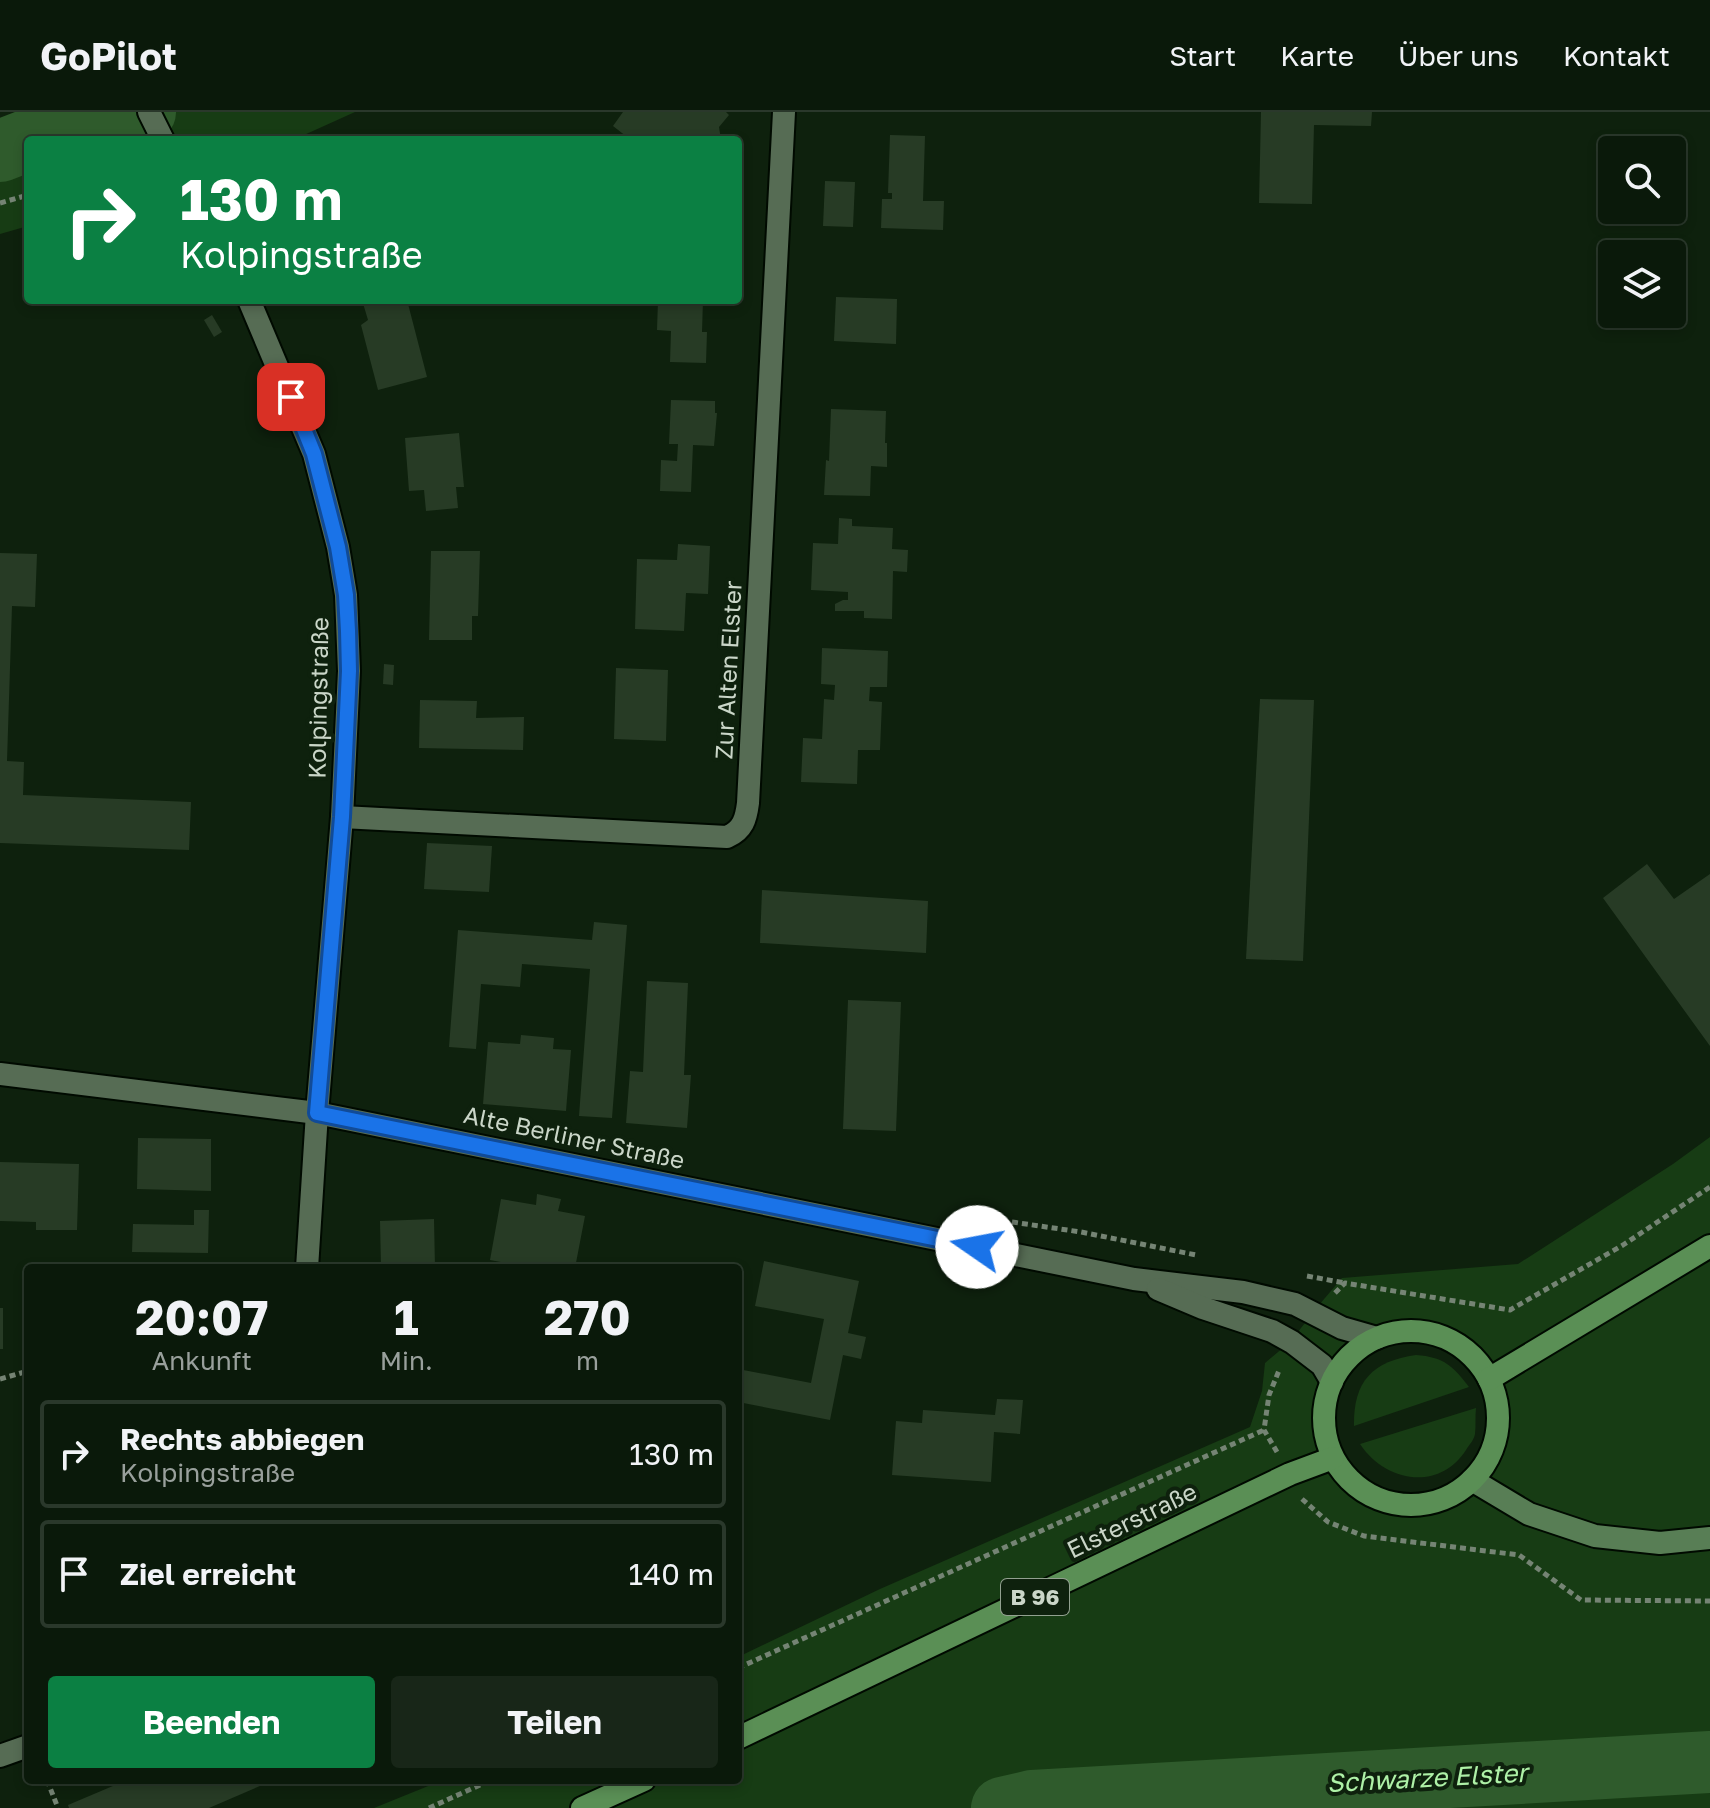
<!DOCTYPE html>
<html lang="de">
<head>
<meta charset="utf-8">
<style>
  :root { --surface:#0a190a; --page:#182618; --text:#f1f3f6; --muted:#99a09c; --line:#2a382b; --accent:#0b8043 }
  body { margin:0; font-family:"Golos Text",sans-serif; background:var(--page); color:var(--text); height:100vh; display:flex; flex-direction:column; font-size:30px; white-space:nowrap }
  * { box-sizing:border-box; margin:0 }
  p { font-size:26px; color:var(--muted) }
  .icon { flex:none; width:44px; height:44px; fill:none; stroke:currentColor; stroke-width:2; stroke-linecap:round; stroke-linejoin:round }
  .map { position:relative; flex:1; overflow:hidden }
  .side { position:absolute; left:24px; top:1152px; width:718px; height:520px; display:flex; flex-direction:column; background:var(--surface); border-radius:8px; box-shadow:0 4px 12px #0003,0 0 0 2px var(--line) }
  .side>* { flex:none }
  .banner { position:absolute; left:24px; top:24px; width:718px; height:168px; border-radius:8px; box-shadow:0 4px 12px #0003,0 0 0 2px var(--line); background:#0b8043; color:#fff; overflow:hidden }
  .fabs { position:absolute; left:1598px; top:24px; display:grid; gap:16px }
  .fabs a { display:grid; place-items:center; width:88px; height:88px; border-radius:8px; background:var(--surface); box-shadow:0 4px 12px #0003,0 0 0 2px var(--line); font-size:40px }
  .pin { position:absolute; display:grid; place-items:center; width:68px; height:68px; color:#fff; margin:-34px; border-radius:16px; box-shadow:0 4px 12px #0006 }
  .me { position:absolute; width:88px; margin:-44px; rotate:282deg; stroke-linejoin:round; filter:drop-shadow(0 0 6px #0008) }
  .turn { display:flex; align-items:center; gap:28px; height:168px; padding:0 24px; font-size:36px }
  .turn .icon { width:104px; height:104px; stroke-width:2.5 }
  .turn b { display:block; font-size:56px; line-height:68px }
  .eta { display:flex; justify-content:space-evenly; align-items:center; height:136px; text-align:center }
  .eta b { font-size:48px; font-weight:700; line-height:56px }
  .action { display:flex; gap:16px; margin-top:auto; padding:16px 24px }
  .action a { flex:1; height:92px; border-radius:8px; background:var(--accent); color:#fff; font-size:32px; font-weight:700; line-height:92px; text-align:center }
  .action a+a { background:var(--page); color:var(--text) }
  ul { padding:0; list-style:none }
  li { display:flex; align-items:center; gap:24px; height:108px; margin:0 16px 12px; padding:0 8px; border:4px solid var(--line); border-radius:8px }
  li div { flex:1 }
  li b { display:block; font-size:30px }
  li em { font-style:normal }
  header { display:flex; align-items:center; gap:48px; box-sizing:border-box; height:112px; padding:0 40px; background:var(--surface); border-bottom:2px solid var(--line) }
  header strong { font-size:38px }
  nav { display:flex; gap:44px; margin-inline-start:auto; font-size:28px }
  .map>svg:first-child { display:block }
  .green { fill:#173c14 }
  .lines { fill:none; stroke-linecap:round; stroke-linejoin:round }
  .river { stroke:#2f5b2c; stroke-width:62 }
  .building { fill:#273b25 }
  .minor-casing { stroke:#000a00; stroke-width:26 }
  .secondary-casing { stroke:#000a00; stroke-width:26 }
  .primary-casing { stroke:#000a00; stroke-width:26 }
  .path { stroke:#758474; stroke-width:5; stroke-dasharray:6 4; stroke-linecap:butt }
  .minor { stroke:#566c54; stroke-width:22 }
  .secondary { stroke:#587e55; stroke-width:22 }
  .primary { stroke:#5a8f55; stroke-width:22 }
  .route-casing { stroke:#114b97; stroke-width:20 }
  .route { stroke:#1a73e8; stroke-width:14 }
  .labels { text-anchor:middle; stroke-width:8; stroke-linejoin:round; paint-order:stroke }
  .shield { fill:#0e210d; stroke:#92a090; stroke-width:2 }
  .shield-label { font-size:22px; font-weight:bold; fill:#cad6c8 }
  .street-label { font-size:24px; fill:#cad6c8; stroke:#0e210d }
  .water-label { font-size:26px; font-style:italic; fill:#aef1a7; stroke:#0e210d }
</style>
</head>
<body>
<header>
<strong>GoPilot</strong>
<nav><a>Start</a><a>Karte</a><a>Über uns</a><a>Kontakt</a></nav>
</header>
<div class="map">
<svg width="1710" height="1696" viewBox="0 0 1710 1696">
  <rect width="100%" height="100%" fill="#0e210d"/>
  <!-- green -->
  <g class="green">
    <path d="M151,0H355L293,28H166Z"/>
    <path d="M28,37V114L0,122V44Z"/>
    <path d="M1710,1025V1133L1490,1267L1476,1245L1454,1227L1429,1219L1401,1217L1377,1223L1313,1200L1342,1166L1518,1152L1673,1052Z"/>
    <path d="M1710,1136V1424L1596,1421L1474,1368C1501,1332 1503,1311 1491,1269Z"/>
    <path d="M1312,1202L1373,1226L1352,1240L1333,1262L1324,1290L1323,1318L1332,1345L738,1621V1545L880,1477L1250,1315L1262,1279L1265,1251L1290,1230Z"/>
    <path d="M1416,1243C1444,1245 1453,1254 1469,1275L1354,1314C1353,1269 1373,1249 1416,1243Z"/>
    <path d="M1476,1296C1475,1304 1476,1314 1475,1322C1474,1328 1469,1333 1466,1338C1439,1380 1385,1370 1360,1332Z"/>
    <path d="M1332,1347C1368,1399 1422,1411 1472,1369L1527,1404L1710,1429V1696H592L654,1668H738V1630Z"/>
    <path d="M443,1668H633L570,1696H374Z"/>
  </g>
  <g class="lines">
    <!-- river -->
    <g class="river">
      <path d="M0,39L31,27L120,10L145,0"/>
      <path d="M1002,1696L1032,1689L1710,1650"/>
    </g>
  </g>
  <!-- building -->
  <g class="building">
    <path d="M623,0H726L729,3L719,15L721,28H631L613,14Z"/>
    <path d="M1261,0H1372L1371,14L1314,13L1312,92L1259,91Z"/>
    <path d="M890,23L925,24L923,89H944L943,118L881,116L882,87H892V81H888Z"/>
    <path d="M825,69L855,70L853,115L823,114Z"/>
    <path d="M836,185L897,187L896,232L834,229Z"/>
    <path d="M362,188H407L427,265L378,278L361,213L368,208Z"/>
    <path d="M658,188H703L702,220H707L706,251L670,250L671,219L657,218Z"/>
    <path d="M212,203L222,220L214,225L204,208Z"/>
    <path d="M671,288L715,289V301H717L714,334L693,333L691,380L660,379L661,348L677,349L678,332H669Z"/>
    <path d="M831,297L886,299L885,331H887V355L871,354L870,384L824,383L826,348L829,349Z"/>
    <path d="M459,321L464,375H456L458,396L426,399L424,378L409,379L405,326Z"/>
    <path d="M839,406L852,407V414L893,416L892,437L908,438L907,460L893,459L892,507L864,506V499H835V492L843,488H848V480L811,478L813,431L838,432Z"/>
    <path d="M678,432L710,434L708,482L686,481L684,519L635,517L637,447L677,448Z"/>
    <path d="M431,439H480L478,504H472V528H429Z"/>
    <path d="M0,441L37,442L35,495L12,494L7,649L24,650L23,683L191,690L189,738L0,731Z"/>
    <path d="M822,536L888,539L887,575H870L869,589L882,590L880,638H858L857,672L801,670L803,626L822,627L824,587L834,588L835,573L821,572Z"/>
    <path d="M384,552L394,553L393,573L383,572Z"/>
    <path d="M616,556L668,558L666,629L614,627Z"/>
    <path d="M1260,587L1314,588L1303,849L1246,847Z"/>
    <path d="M420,588L477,589L476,606L524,605L523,638L419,636Z"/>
    <path d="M427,731L492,734L489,780L424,777Z"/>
    <path d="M1647,752L1674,787L1710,762V934L1603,786Z"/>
    <path d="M762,778L928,789L926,841L760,831Z"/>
    <path d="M594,810L627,813L612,1006L579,1004L590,857L522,852L520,875L481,872L476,937L449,935L458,818L592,828Z"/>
    <path d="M647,869L688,871L684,963H691L687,1016L626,1011L630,959L643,960Z"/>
    <path d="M848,888L901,890L896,1019L843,1017Z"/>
    <path d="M521,923L554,926L553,937L571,938L566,999L483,992L488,930L520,932Z"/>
    <path d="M138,1026L211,1027V1079L137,1077Z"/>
    <path d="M0,1050L79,1052L77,1118H36V1110L0,1109Z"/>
    <path d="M537,1082L561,1087L558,1099L585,1104L575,1156H534L490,1148L501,1087L536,1093Z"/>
    <path d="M194,1098H209L208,1141L132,1140L133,1112L194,1113Z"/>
    <path d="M434,1107L435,1156H381L380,1109Z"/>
    <path d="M764,1149L859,1169L848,1221L866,1225L861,1247L843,1243L830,1308L738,1290V1257L811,1271L824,1207L755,1194Z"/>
    <rect x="0" y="1196" width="3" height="41"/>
    <path d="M997,1287L1023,1288L1020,1322L994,1320L991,1370L892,1363L896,1309L922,1311L923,1298L995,1303Z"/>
    <path d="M127,1668H274L209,1696H69L68,1693Z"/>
  </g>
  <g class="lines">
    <!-- minor casing -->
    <g class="minor-casing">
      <g id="minor">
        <path d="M149,0L163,28"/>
        <path d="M249,188L314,342L338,435L346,483L349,559L342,705L317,1001L307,1156"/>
        <path d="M342,705L727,725C743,718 746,707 748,691L784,0"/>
        <path d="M0,962L317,1001L1134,1167L1243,1180L1295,1192L1342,1216L1377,1226"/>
        <path d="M1158,1177L1203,1196L1272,1219L1292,1230L1322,1253L1332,1270"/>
        <path d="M0,1644L28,1634"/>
      </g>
    </g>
    <!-- secondary casing -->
    <g class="secondary-casing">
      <path id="secondary" d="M1472,1368L1529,1402L1595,1424L1660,1431L1710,1426"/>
    </g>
    <!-- primary casing -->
    <g class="primary-casing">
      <g id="primary">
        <circle cx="1411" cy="1306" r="87"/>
        <path d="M1489,1267L1710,1134"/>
        <path d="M738,1626L1290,1362L1333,1346"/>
        <path d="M582,1696L644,1668"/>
      </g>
    </g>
    <!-- path -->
    <g class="path">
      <path d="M0,91L28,83"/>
      <path d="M1012,1110L1081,1120L1196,1143"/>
      <path d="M1307,1164L1345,1171"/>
      <path d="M1335,1181L1345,1171L1510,1198L1623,1133L1710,1075"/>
      <path d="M0,1267L28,1259"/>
      <path d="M1277,1340L1264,1318L1269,1283L1280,1256"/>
      <path d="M1302,1387L1328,1410L1364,1424L1519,1443L1581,1488L1710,1489"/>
      <path d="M738,1556L1264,1318"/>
      <path d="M47,1668L58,1696"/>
      <path d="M429,1696L491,1668"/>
    </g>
    <!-- minor -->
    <use href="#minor" class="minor"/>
    <!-- secondary -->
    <use href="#secondary" class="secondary"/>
    <!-- primary -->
    <use href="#primary" class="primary"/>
  </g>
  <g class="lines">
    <!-- route casing -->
    <g class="route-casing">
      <path id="route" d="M291,285L314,342L338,435L346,483L348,519L349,559L342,705L317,1001L977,1135"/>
    </g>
    <!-- route -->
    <use href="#route" class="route"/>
  </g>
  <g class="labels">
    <!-- shield labels -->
    <rect class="shield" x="1001" y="1467" width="68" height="36" rx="6"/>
    <g class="shield-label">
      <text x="1035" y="1493">B 96</text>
    </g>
    <!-- street labels -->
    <g class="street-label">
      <text transform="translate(729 558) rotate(-87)" y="8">Zur Alten Elster</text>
      <text transform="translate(319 586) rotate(-89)" y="8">Kolpingstraße</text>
      <text transform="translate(574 1026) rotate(12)" y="8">Alte Berliner Straße</text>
      <text transform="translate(1132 1409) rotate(-26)" y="8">Elsterstraße</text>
    </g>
    <!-- water labels -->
    <g class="water-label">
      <text transform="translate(1427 1666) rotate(-3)" y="9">Schwarze Elster</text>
    </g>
  </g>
</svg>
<div class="fabs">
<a><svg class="icon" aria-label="search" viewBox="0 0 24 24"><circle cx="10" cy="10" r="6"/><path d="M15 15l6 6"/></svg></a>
<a><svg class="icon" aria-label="layers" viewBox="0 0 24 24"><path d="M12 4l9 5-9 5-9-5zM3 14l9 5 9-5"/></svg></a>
</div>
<div class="pin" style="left:291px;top:285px;background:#d93025"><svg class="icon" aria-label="arrive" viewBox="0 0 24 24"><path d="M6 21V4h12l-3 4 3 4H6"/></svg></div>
<svg class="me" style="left:977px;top:1135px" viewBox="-20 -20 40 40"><circle r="19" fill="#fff"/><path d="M0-13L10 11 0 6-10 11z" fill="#1a73e8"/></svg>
<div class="banner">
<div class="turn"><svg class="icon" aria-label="right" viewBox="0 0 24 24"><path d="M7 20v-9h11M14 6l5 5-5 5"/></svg><div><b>130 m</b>Kolpingstraße</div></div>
</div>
<section class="side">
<div class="eta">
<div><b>20:07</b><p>Ankunft</p></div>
<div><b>1</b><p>Min.</p></div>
<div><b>270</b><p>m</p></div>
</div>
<ul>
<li><svg class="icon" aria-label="right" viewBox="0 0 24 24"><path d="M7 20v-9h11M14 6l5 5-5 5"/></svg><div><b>Rechts abbiegen</b><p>Kolpingstraße</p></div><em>130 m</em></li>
<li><svg class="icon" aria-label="arrive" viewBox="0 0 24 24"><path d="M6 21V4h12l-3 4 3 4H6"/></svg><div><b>Ziel erreicht</b></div><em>140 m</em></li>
</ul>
<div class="action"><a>Beenden</a><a>Teilen</a></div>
</section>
</div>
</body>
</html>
